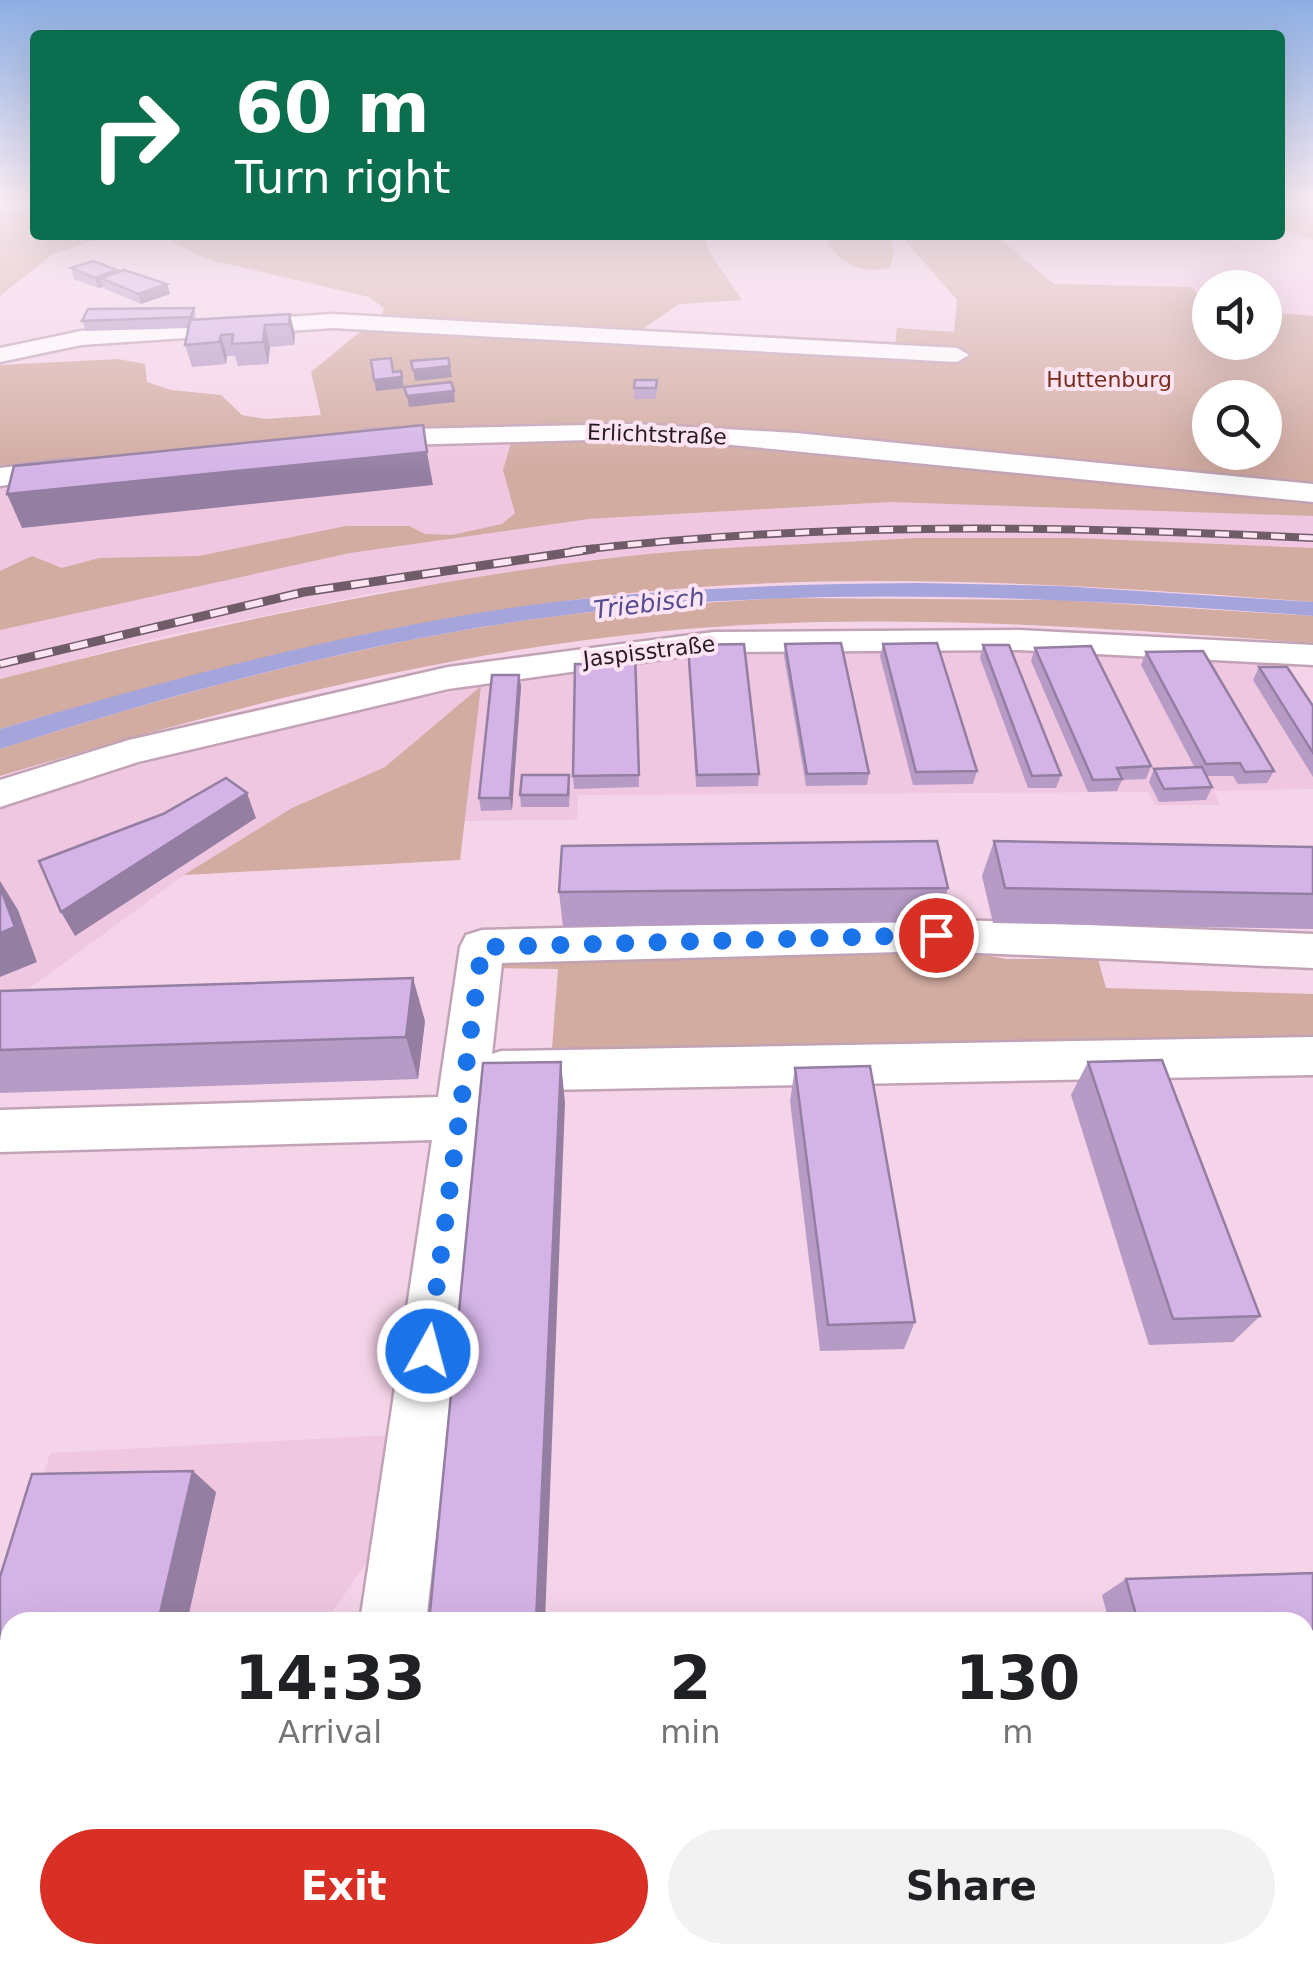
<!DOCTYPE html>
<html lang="en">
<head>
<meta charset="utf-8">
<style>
  :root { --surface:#fff; --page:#f2f2f2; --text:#202124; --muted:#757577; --accent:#d93025 }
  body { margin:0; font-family:"DejaVu Sans",sans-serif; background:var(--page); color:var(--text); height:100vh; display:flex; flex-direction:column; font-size:38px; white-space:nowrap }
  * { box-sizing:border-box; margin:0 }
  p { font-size:32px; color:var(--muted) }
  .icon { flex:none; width:55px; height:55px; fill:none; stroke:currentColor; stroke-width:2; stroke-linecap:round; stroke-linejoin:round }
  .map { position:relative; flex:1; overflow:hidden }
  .drawer { position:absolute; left:0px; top:1612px; width:1315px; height:352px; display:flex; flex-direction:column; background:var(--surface); border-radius:30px 30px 0 0; box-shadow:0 10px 40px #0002 }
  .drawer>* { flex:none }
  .top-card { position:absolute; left:30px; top:30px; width:1255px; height:210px; border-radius:10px; box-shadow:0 10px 40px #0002; background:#0b6e4f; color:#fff; overflow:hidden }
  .fabs { position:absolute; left:1192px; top:270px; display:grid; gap:20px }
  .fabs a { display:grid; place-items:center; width:90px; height:90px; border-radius:50%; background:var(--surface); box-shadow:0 10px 40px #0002; font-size:50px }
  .pin { position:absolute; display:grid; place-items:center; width:85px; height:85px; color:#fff; margin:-42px; border:5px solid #fff; border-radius:50%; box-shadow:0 2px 10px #0007 }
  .me { position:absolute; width:110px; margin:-55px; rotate:7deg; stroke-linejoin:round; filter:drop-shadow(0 0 8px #0008) }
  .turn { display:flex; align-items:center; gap:35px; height:210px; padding:0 40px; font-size:45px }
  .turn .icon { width:130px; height:130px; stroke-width:2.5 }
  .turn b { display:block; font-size:70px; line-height:85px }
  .eta { display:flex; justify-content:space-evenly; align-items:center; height:170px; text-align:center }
  .eta b { font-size:60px; font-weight:800; line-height:70px }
  .button { display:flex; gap:20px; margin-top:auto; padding:20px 40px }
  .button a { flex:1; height:115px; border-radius:60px; background:var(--accent); color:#fff; font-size:40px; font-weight:800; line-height:115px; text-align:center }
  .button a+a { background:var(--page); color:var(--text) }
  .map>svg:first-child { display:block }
  .built { fill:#efc7e0 }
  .green { fill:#d2aba1; fill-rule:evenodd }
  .water { fill:#a6a5db }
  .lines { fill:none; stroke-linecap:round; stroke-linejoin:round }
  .stream { fill:#a6a5db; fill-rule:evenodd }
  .minor-casing { stroke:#c2a3b6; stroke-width:5 }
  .minor { fill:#fff; fill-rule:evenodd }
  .rail-far1-casing { stroke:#6f5c68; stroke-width:8 }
  .rail-casing { stroke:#6f5c68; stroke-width:9 }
  .rail-far1 { stroke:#ffe4f4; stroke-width:5; stroke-dasharray:14; stroke-linecap:butt }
  .rail { stroke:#ffe4f4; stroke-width:6; stroke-dasharray:18; stroke-linecap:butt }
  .wall { fill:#b69bc7 }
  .shaded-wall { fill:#947ea2 }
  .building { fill:#d4b4e7; stroke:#947ea2; stroke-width:2.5 }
  .route { stroke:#1a73e8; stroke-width:18; stroke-dasharray:0 32.4 }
  .labels { text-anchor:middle; stroke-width:8; stroke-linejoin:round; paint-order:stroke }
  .far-park-label { font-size:22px; fill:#782e1b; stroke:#ffe4f4 }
  .far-street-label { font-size:22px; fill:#271b22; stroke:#ffe4f4 }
  .far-water-label { font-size:25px; font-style:italic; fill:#534d91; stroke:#ffe4f4 }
</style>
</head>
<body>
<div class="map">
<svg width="1313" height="1964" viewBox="0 0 1313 1964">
  <rect width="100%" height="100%" fill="#f5d4e9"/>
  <!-- built -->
  <g class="built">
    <path d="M533,431L529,527L589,519L890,502L1218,510L1313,516V548L1075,538H914L607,558L375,593L165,636L0,679V477Z"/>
    <path d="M1003,651L1274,664L1313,724V789L1214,791L1220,805H1155L1148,792L578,795L577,820L465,821L480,687L385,767L292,808L184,875L0,1010V809L150,762L292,724L481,686L606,664L688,655Z"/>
    <path d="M390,1435L377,1548L325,1622H10V1955H243L242,1962L216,1964H0V1626L50,1453Z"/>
  </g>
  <!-- green -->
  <g class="green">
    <path d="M1280,200H1313V240L1280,229Z"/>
    <path d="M35,209V235H111L53,254L0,296V213Z"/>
    <path d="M146,235H706L708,250L742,300L679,304L637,333L895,346L897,328L954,332L957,300L900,235H995L1054,284L1191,287L1210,309V342H1265V312L1313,316V516L890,502L589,519L350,553L0,630V571L32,556L62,568L99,558L199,556L346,526H409L425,534L452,535L502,524L515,513L503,470L511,443L531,432L0,477V365L118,359L145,364L147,382L171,390L221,395L242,415L265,419L321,415L311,372L366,327L380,321L384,308L369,297L210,260L166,239ZM1210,398H1265V452H1210Z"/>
    <path d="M824,235H891L893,255L890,268C857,274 839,264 824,235Z"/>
    <path d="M914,538H1075L1313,548V602C1061,583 802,566 552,603C364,630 182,676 0,729V679C199,628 399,585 603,559C705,546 811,545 914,538Z"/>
    <path d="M778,598L1061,600L1313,616V643C1100,628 877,610 664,631C437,653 217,711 0,776V749C182,691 367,641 557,616C630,607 704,603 778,598Z"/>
    <path d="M481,686L460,860L184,875L292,808L385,767Z"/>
    <path d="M958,950L1006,959H1098L1106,988L1313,994V1050L551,1061L558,969L495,968L499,961Z"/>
  </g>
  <!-- water -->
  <path class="water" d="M918,583L1060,586L1313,602V616C1062,597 808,584 558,616C368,640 182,691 0,749V729C182,676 365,626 554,602C675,588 796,584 918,583Z"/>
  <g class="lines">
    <!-- stream -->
    <path class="stream" d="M1305,1847L1313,1848V1870L1305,1869Z"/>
    <!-- minor casing -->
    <g class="minor-casing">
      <g id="minor">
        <path d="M333,314L957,348L969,355L957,362L333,328L81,345L0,362V348L81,331Z"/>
        <path d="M633,424L796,433L1313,484V502L722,444L588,440L365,446L351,438L365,430Z"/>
        <path d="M72,459L82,462L86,468L82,474L0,486V468Z"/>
        <path d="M1019,630L1313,645V665L1019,650L714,652L448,689L138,762L0,807V780L129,740L448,667L714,632Z"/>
        <path d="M936,919L1313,934V968L936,951L502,963L492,1054L501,1051L1313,1037V1075L501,1091L488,1086L426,1622H360L432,1140L0,1152V1110L438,1097L460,947L466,935L482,930Z"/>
        <path d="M237,1955H313L312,1964H236Z"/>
      </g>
    </g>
    <!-- minor -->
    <use href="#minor" class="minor"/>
    <!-- rail-far1 casing -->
    <g class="rail-far1-casing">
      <path id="rail-far1" d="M572,551C819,521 1065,526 1313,538"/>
    </g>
    <!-- rail casing -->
    <g class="rail-casing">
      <path id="rail" d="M0,664L304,592L593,549"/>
    </g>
    <!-- rail-far1 -->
    <use href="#rail-far1" class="rail-far1"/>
    <!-- rail -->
    <use href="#rail" class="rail"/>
  </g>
  <!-- wall -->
  <g class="wall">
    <path d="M71,268L117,270L118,272L167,284L170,294L141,304L105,289L104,287L98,288L74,279Z"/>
    <path d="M194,308L196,320L290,314L295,335L294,345L270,347L268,364L238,366L235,356H227L226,364L192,367L185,345L189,328L86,331L82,321Z"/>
    <path d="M657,380L656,399H634V388Z"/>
    <path d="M785,644L869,773L867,785L806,786L784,656Z"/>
    <path d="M883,644L977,771L973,784L913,785L880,656Z"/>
    <path d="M688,645L759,774L758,786L696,787Z"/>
    <path d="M983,645L1061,775L1056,788H1028L980,658Z"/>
    <path d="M1035,648L1151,766L1146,779L1122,780L1117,791L1088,792L1031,661Z"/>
    <path d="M1146,652L1274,771L1267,783L1238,784L1233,776H1207L1212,787L1206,800L1159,802L1149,782L1154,769L1195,768L1141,665Z"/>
    <path d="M635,653L639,787L574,789L573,776L606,664Z"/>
    <path d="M1259,667L1313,706V777L1253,680Z"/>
    <path d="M519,675L521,687L512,810L481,811L479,798Z"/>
    <path d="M570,787L569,807H521L520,795Z"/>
    <path d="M994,841L1313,847V929L993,923L982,876Z"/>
    <path d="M948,888L938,922L563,927L559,892Z"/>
    <path d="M0,991L425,1021L418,1079L0,1093Z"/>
    <path d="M1088,1062L1260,1316L1233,1342L1149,1345L1071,1095Z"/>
    <path d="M795,1068L915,1322L904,1349L820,1351L790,1101Z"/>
    <path d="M216,1492L187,1622H10V1791L0,1792V1577Z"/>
    <path d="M1313,1573V1703H1305V1622H1109L1102,1595L1126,1579Z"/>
  </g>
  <!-- shaded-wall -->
  <g class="shaded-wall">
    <path d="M117,270L121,281L101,278L104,287L98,288L95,278Z"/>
    <path d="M167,284L170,294L141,304L138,294Z"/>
    <path d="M290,314L295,335L294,345L289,324Z"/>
    <path d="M265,325L270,347L268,364L263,342Z"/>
    <path d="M221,335L227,356L226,364L219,342Z"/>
    <path d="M450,366L452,377L415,381L413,370Z"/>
    <path d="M402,377L404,388L376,391L374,380Z"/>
    <path d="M454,391L455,402L409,407L407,396Z"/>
    <path d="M427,452L433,485L22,528L7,494Z"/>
    <path d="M519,675L521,687L512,810L510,798Z"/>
    <path d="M247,793L256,818L75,936L61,912Z"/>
    <path d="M0,881L18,910L37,962L0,977Z"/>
    <path d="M413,978L425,1021L418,1079L406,1037Z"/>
    <path d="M561,1062L565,1103L545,1622H536Z"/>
    <path d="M193,1471L216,1492L187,1622H158Z"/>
  </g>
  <!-- building -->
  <g class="building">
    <path d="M93,261L117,270L95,278L71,268Z"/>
    <path d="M124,270L167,284L138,294L101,278Z"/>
    <path d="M194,308L191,317L82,321L88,309Z"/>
    <path d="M290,314L289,324L265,325L263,342L232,344L233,334L221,335L219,342L185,345L190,320Z"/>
    <path d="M391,358L393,372L401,371L402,377L374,380L371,360Z"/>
    <path d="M448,358L450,366L413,370L411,361Z"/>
    <path d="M635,380H657L656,388H634Z"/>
    <path d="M451,382L454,391L407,396L404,387Z"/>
    <path d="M423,425L427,452L7,494L14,466Z"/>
    <path d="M841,643L869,773L807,774L785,644Z"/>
    <path d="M937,643L977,771L916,772L883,644Z"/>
    <path d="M744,644L759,774L697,775L688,645Z"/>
    <path d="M983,645H1009L1061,775L1032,776Z"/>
    <path d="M1091,646L1151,766L1117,768L1122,779L1093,780L1035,648Z"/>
    <path d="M1203,651L1274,771L1245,772L1240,763L1206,764L1146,652Z"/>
    <path d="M605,653H635L639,775L573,776L575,664H606Z"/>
    <path d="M1259,667H1287L1313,706V753Z"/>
    <path d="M492,675H519L510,798H479Z"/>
    <path d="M1202,767L1212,787L1164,789L1154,769Z"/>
    <path d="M522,775H569L568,795H520Z"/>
    <path d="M226,778L247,793L61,912L39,861L163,814Z"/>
    <path d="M937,841L948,888L559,892L562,846Z"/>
    <path d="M994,841L1313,847V894L1005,888Z"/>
    <path d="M0,887L15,927L0,933Z"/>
    <path d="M413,978L406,1037L0,1050V991Z"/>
    <path d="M1162,1060L1260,1316L1173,1319L1088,1062Z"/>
    <path d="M561,1062L536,1622H429L483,1063Z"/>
    <path d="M870,1066L915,1322L828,1325L795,1068Z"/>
    <path d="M193,1471L158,1622H10V1784H0V1577L32,1474Z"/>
    <path d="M1313,1573V1693L1305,1694V1622H1138L1126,1579Z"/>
  </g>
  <!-- sky -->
  <linearGradient id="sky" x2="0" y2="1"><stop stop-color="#8daee3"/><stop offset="0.42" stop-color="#faecf5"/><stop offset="1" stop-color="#faecf5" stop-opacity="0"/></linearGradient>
  <rect width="1313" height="475" fill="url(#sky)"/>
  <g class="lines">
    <!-- route -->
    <path class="route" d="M428,1351L482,947L936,935"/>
  </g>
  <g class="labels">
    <!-- far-park labels -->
    <g class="far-park-label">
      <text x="1109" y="387">Huttenburg</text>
    </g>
    <!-- far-street labels -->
    <g class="far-street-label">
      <text transform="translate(657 434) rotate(2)" y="8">Erlichtstraße</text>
      <text transform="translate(649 651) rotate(-7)" y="8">Jaspisstraße</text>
    </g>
    <!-- far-water labels -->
    <g class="far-water-label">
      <text transform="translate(649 603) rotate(-7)" y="9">Triebisch</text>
    </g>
  </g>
</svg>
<div class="fabs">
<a><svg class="icon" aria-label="sound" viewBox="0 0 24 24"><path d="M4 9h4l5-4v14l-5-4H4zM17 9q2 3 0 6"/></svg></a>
<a><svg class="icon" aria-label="search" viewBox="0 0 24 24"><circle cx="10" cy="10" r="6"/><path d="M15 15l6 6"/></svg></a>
</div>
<div class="pin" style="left:936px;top:935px;background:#d93025"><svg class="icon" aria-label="arrive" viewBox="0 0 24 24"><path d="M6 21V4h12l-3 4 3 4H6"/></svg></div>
<svg class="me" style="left:428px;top:1351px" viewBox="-20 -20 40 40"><circle r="17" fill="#1a73e8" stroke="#fff" stroke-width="3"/><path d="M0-11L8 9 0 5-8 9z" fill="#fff"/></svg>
<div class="top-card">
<div class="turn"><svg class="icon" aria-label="right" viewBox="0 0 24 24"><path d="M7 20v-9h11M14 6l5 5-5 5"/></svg><div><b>60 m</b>Turn right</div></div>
</div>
<section class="drawer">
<div class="eta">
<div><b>14:33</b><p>Arrival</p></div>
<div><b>2</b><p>min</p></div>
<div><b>130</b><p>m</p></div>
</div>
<div class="button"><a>Exit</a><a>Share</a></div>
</section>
</div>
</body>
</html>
